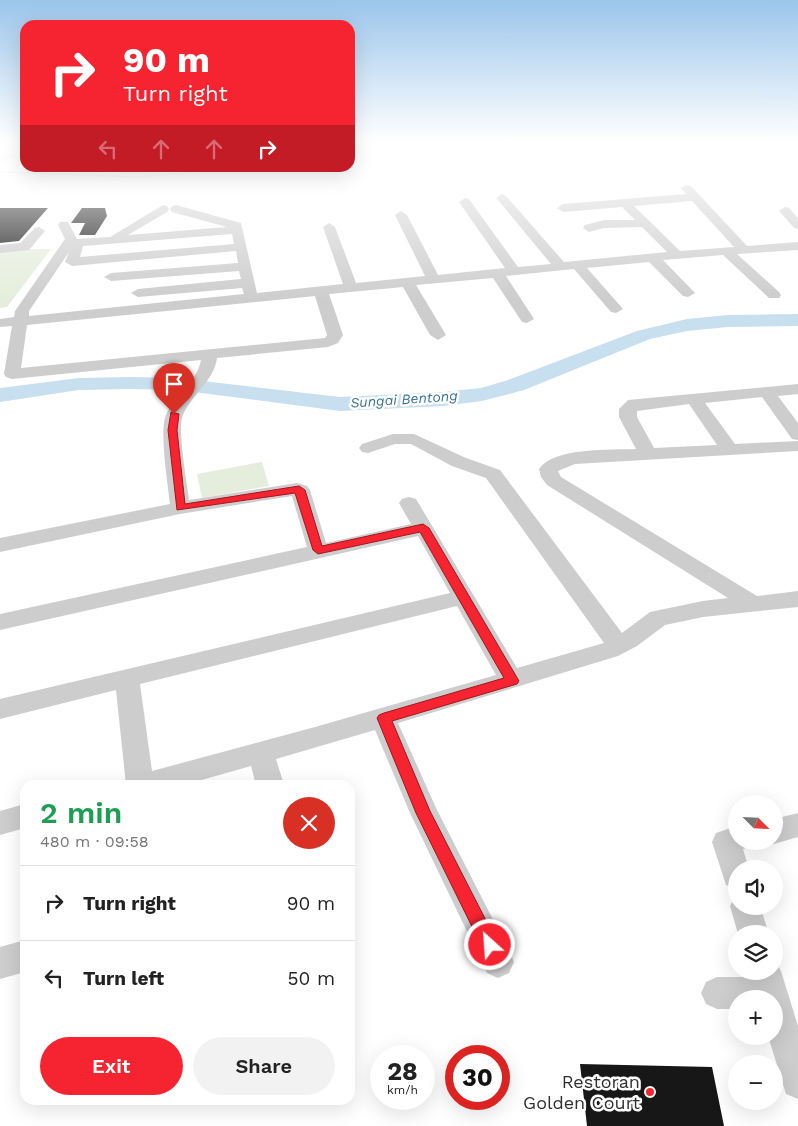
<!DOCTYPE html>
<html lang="en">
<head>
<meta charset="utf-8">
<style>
  :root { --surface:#fff; --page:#f2f2f2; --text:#222; --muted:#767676; --line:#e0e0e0; --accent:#f52430 }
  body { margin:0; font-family:"Work Sans",sans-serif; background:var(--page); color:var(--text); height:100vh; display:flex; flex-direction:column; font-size:19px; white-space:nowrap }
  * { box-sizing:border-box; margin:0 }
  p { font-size:16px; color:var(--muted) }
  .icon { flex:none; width:28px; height:28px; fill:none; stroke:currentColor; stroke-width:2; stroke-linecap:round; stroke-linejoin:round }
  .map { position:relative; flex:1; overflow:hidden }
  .drawer { position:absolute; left:20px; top:780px; width:335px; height:325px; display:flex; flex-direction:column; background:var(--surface); border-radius:15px; box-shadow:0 5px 20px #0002 }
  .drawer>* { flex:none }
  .hud { position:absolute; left:20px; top:20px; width:335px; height:152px; border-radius:15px; box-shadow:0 5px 20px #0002; background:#f52430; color:#fff; overflow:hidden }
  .needle { width:32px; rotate:114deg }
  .controls { position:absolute; left:728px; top:795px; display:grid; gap:10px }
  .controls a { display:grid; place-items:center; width:55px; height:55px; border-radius:50%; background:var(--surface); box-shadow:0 5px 20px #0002; font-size:25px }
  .speed { position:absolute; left:370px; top:1045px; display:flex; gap:10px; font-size:25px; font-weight:700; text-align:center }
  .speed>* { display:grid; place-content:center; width:65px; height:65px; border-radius:50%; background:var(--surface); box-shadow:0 5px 20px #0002; line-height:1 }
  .speed small { font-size:12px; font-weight:400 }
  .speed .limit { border:8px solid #d22; background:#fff; color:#111 }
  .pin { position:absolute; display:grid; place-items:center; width:42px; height:42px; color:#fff; margin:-51px -21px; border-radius:50% 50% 50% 0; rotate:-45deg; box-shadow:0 0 5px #0007 }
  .pin .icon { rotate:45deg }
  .me { position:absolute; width:55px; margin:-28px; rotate:334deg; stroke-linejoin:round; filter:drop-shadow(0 0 4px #0008) }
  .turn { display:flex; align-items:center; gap:18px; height:105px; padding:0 20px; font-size:22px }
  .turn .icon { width:65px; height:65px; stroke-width:2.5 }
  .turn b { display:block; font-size:35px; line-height:42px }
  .lanes { display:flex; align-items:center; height:48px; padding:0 20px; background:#0003; justify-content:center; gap:25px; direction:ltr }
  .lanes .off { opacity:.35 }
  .round { display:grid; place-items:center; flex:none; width:52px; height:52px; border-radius:26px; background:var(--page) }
  .summary { display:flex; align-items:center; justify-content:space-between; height:85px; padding:0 20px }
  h1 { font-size:30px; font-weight:600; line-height:38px; color:#1e9e55 }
  .button { display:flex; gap:10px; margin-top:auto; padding:10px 20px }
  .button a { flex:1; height:58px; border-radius:30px; background:var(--accent); color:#fff; font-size:20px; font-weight:600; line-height:58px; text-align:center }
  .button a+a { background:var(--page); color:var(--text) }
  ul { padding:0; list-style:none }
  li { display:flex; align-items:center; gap:15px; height:75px; padding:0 20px; border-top:1px solid var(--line) }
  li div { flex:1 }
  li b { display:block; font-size:19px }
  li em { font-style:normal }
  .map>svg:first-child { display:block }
  .green { fill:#e5eedc }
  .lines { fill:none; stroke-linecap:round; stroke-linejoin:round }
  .river { fill:#c7dfef; fill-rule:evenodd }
  .building { fill:#171717 }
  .path { stroke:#cdcdcd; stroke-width:1; stroke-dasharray:1 1; stroke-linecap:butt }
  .minor { fill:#cdcdcd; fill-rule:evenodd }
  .route { fill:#f52430; stroke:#9f171f }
  .poi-dot { fill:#f52430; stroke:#fff; stroke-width:2 }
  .labels { text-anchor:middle; stroke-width:5; stroke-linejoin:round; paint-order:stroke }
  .far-water-label { font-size:14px; font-style:italic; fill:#367199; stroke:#fff }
  .near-poi-label { font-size:18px; fill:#303030; stroke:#fff; text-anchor:end }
</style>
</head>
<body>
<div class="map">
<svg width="798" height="1126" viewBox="0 0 798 1126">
  <rect width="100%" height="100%" fill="#fff"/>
  <!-- green -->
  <g class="green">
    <path d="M0,249H51L7,307L0,308Z"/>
    <path d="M262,462L269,486L202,498L197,474Z"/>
  </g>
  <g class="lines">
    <!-- river -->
    <path class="river" d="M798,314V326L728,327L687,331L650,339L524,390L482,401L443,406L340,411L178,390L130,389L79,390L0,402V388L79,378L130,377L178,378L340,397L443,392L481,388L508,380L637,331L687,319L728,315Z"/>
  </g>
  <!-- building -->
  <g class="building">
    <path d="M0,208H48L19,241L0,243Z"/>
    <path d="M82,208H105L107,216L95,235H79L85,223H71Z"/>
    <path d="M580,1064L712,1067L724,1126H587Z"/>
  </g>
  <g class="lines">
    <!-- path -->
    <g class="path">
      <path d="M0,163L13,155"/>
      <path d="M0,172L136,177L244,168"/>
      <path d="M10,173L18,166V160L12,152L25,145"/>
    </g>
    <!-- minor -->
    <g class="minor">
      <path d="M687,185L691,186L747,246L798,242V250L737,254L779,292L781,295L779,298H769L723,255L663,260L695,293L688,297L683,296L649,262L587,268L623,309L616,313L611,312L574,269L506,276L534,319L527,323L522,322L493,278L416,285L446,335L438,340L430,335L403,287L329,294L343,335L338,343L328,347L217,358C214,381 192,394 183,415C177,429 187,482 189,500L297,483L307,486L310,490L326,543L411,524L399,503L402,499L409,497L416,499L517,668L604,643L486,478L452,466L411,444H395L368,453L362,452L359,448L362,444L393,434H414L466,458L500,470L622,633L650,612L703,601L728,598L547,485L541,477L539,469C554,447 611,450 636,449L619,417V409L628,400L798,384V394L778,396L798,423V440L792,439L762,397L705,403L735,444L798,441V451L575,464L558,471L561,477L757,596L798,591V607L703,617L665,625L637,646L618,656L398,723L436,808L509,951L514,962L509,973L498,978L487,973L410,813L375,730L276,759L284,785H256L251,766L184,785H126L116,690L0,719V699L450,593L418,536L0,630V614L307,547L292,496L180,514L0,552V538L170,504C168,485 159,430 166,415C175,395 197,382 201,360L12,379L6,377L4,374L12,326L0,327V319L14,317L15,311L65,239L58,225L60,222H68L77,239L110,237L163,205L167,206L169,209L167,212L128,235L227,227L172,212L170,209L172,206L176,205L241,223L257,293L343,284L323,227L329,223L335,227L356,283L425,276L395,215L401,211L407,215L438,275L505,268L459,202L465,198L469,199L518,267L551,264L498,200L496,198L502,194L506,196L564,262L667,252L642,227L604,228L589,232L583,228L585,225L604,220H635L622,207L563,212L557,208L563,204L686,194L681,188ZM692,201L734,247L680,251L634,206ZM232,234L234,244L80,257L83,246ZM236,251L238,263L111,273L104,277L111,281L239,271L241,279L138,289L131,293L138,297L242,288L244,294L29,316V311L69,252L65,262L72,266ZM315,296L327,335L325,338L21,368L27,325ZM689,404L717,445L654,448L637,417V411ZM457,606L496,675L315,727L152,771L140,684Z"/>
      <path d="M785,207L789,208L798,218V229L794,228L779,211Z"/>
      <path d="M39,227L45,231L29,250L0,253V245L20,243L35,228Z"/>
      <path d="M25,804V828L0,835V811Z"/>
      <path d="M798,813V837L774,844L768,841H774V819Z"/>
      <path d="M736,826V841H749L746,848L743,849L749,869H736V889L726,885L712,842L716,833Z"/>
      <path d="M736,895V906H760L769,934H738L730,906Z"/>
      <path d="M25,940V972L0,979V947Z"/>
      <path d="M774,959L781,971L798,1026V1099L786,1094L768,1036H774V999H736V1009H717L706,1004L701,993L706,982L717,977H751L749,971H774Z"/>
    </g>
  </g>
  <!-- sky -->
  <linearGradient id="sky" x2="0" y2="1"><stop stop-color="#9bc5eb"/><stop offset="0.47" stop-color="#fff"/><stop offset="1" stop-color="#fff" stop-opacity="0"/></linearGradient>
  <rect width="798" height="300" fill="url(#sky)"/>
  <!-- route -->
  <path class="route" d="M171,412L179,414L177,430L185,504L299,486L305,490L322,546L423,524L429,528L519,681L517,684L392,721L430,811L496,940L498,945L496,951L490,954L484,951L416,813L377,718L379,715L384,713L504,678L420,532L318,554L313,550L295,493L177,510L168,430Z"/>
  <!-- markers -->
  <circle class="poi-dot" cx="650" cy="1092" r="5"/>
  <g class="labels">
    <!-- far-water labels -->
    <g class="far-water-label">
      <text transform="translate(404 399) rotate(-4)" y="5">Sungai Bentong</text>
    </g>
    <!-- near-poi labels -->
    <g class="near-poi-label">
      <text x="640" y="1088">Restoran<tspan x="640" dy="21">Golden Court</tspan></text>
    </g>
  </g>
</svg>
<div class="controls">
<a><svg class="needle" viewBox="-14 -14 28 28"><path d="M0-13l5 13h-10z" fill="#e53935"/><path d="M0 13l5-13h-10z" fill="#767676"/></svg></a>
<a><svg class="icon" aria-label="sound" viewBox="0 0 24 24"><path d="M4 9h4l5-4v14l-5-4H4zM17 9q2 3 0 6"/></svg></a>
<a><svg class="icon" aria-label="layers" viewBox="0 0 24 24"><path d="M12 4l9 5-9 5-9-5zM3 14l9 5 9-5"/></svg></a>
<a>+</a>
<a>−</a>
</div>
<div class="speed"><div>28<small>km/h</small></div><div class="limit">30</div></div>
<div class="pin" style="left:174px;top:414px;background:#d93025"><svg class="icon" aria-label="arrive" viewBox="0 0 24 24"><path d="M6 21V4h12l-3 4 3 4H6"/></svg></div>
<svg class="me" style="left:490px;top:945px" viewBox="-20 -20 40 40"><circle r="17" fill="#f52430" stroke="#fff" stroke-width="3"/><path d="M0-11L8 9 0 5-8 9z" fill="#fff"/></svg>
<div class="hud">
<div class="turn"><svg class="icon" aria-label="right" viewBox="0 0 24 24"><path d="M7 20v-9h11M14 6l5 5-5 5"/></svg><div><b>90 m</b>Turn right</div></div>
<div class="lanes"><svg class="icon off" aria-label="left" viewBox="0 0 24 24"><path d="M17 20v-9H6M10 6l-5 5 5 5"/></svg><svg class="icon off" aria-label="ahead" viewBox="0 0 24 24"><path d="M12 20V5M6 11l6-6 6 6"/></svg><svg class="icon off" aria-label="ahead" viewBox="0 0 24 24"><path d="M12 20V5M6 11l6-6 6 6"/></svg><svg class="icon" aria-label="right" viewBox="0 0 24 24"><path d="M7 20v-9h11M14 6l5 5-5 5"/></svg></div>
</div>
<section class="drawer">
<div class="summary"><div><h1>2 min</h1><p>480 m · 09:58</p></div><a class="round" style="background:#d93025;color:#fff"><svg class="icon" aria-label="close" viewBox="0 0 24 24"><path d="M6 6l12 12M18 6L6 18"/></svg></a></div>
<ul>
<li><svg class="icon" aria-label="right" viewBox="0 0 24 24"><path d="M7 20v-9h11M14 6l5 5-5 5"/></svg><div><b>Turn right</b></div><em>90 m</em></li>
<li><svg class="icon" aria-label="left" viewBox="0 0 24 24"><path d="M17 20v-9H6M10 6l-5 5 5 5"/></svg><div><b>Turn left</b></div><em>50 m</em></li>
</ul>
<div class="button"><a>Exit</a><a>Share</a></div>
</section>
</div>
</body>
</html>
